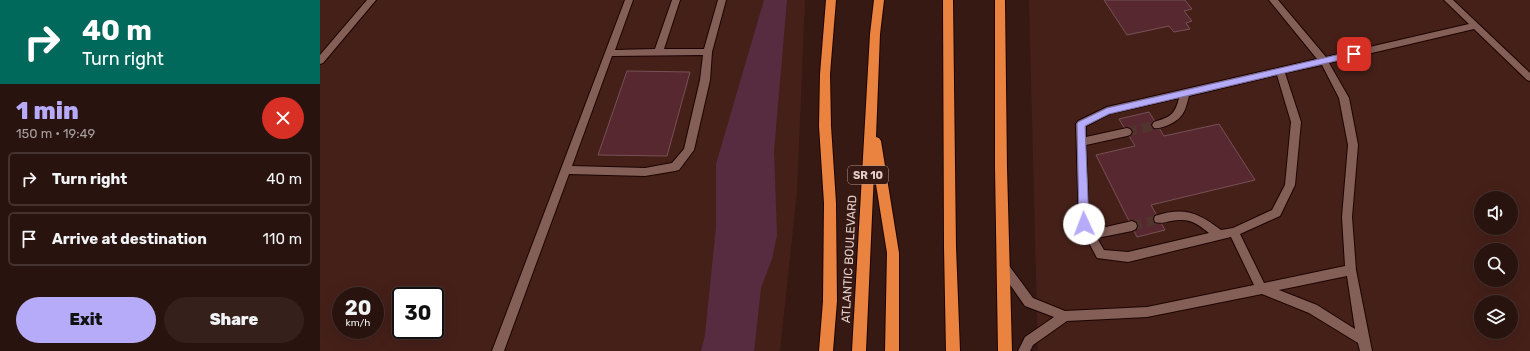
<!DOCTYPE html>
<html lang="en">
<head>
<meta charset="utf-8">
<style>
  :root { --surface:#29130e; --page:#35201c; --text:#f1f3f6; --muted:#a59e9e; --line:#45322e; --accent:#b6abf8 }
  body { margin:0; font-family:Rubik,sans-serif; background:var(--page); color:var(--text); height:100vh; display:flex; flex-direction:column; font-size:15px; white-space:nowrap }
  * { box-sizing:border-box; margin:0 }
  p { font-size:13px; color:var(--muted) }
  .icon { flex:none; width:22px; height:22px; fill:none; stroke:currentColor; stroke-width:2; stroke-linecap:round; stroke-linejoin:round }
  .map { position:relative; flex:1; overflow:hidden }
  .panel { display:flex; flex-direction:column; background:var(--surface); width:320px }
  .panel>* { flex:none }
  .hud { background:#00695c; color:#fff; overflow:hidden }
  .fabs { position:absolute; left:1154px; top:191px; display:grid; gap:8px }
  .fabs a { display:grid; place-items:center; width:44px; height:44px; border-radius:50%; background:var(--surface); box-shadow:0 4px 16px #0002,0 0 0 1px var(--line); font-size:20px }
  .speed { position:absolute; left:12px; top:287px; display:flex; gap:8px; font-size:20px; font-weight:700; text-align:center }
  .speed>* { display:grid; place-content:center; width:52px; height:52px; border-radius:50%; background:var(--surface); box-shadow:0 4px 16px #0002,0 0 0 1px var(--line); line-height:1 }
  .speed small { font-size:10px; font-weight:400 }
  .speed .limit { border:2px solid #111; border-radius:6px; background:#fff; color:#111 }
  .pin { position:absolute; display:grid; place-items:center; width:34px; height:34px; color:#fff; margin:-17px; border-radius:8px; box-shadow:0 2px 6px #0006 }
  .me { position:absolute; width:44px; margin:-22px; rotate:358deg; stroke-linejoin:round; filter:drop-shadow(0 0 3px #0008) }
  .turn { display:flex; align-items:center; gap:14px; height:84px; padding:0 16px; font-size:18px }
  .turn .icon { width:52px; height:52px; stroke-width:2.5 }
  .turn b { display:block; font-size:28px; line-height:34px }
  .round { display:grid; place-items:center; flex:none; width:42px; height:42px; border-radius:21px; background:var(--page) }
  .headline { display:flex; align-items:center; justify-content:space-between; height:68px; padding:0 16px }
  h1 { font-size:24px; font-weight:800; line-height:30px; color:var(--accent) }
  .action { display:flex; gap:8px; margin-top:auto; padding:8px 16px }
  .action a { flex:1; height:46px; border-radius:24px; background:var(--accent); color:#111; font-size:16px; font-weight:800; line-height:46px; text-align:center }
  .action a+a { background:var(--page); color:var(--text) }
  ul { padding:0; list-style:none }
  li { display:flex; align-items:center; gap:12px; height:54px; margin:0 8px 6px; padding:0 8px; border:2px solid var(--line); border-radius:6px }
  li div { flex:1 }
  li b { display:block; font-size:15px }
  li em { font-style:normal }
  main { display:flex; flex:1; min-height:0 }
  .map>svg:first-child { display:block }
  .built { fill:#452019; fill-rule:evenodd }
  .water { fill:#572c41 }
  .building { fill:#572830; stroke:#765156 }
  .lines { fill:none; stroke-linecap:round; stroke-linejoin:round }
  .minor-tunnel { stroke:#51342e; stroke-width:10; stroke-dasharray:10 5; stroke-linecap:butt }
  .minor-casing { stroke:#1c0302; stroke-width:2 }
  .highway-casing { stroke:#1c0302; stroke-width:2 }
  .minor { fill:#835f58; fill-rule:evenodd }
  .highway { fill:#ea8340; fill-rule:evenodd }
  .route { fill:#b6abf8; stroke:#766fa1 }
  .labels { text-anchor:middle; stroke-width:4; stroke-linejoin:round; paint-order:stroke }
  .shield { fill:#371913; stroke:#af9792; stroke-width:1 }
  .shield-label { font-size:11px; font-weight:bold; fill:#e2cdc9 }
  .street-label { font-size:12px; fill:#e2cdc9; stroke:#371913 }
</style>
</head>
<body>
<main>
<section class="panel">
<div class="hud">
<div class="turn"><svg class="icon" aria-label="right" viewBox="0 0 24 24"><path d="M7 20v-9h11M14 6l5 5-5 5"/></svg><div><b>40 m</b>Turn right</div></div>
</div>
<div class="headline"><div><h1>1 min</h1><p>150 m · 19:49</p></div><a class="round" style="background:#d93025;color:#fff"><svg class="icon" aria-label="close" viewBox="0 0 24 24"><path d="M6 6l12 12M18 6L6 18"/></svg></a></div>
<ul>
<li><svg class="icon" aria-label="right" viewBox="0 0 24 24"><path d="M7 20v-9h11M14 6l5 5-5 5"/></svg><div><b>Turn right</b></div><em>40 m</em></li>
<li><svg class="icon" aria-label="arrive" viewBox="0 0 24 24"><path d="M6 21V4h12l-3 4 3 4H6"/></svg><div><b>Arrive at destination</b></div><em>110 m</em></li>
</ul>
<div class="action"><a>Exit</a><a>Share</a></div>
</section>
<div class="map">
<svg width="1210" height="351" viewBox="0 0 1210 351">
  <rect width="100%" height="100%" fill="#371913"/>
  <!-- built -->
  <g class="built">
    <path d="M0,0H485L477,191L460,351H0ZM21,296H55V330H21ZM81,296H115V330H81Z"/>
    <path d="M709,0H1210V351H718ZM1161,198H1191V228H1161ZM1161,250H1191V280H1161ZM1161,302H1191V332H1161Z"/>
  </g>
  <!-- water -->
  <path class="water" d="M444,0H467L454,151L457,235L452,259L441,288L434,351H381L385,335L396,227V164Z"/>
  <!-- building -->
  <g class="building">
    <path d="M784,0H865L872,9L864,11L872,21L866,23L870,29L854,32L849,26L807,35Z"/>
    <path d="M307,71L370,72L347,156L278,155Z"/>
    <path d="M829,112L844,136L899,124L935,180L831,205L845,230L817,237L776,155L815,146L799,119Z"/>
  </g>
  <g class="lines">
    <!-- minor-tunnel -->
    <g class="minor-tunnel">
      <path d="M807,132L837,125"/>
      <path d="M812,226L839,219"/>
    </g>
    <!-- minor casing -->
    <g class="minor-casing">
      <g id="minor">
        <path d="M47,0H56L3,63L0,64V55Z"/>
        <path d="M305,0H313L295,50L335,49L352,0H360L344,49H384L398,0H406L392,52L390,80L374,150L359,170L355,171L325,176L249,174L184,351H172ZM383,55L380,80L364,149L352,163L325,168L252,166L292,56Z"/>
        <path d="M949,0H958L1006,57L1149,24L1124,0H1133L1210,73V81L1207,80L1154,29L1009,63L1029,98L1038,145L1032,217L1036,270L1052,351H1040L1038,343L989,313L942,294L827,317L747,321L713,345L710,351H698L705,337L734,317L705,306L679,269L678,266L679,263L683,261L687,263L713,298L745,311L827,307L934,285L911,237L808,262L777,258L759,224L756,124L758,121L787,107L997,59ZM1002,65L1019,98L1028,145L1022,217L1025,266L944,283L920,234L960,216L975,185L981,122L965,73ZM957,75L971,122L965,185L952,210L913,228L901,230C879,213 864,206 835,216L834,219L835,222C841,224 846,222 851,221C869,218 875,222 889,233L808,252L784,250L777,238L812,231L816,229L817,226L816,223L812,221L773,230L769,224L766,145L807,136L810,135L812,132L810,129L807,128L766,137V126L789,114L859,98C855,115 850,117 834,122L832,125L834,128C838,129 842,127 846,126C863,119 865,112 869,96ZM1027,276L1035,329L997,305L959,290Z"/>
      </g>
    </g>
    <!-- highway casing -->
    <g class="highway-casing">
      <g id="highway">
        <path d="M506,0H516L510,74L511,126L516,203L517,301L513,351H499L503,301L504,203L499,126L500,74Z"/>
        <path d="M554,0H564L560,34L556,137L559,138L561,141L579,253V351H565L567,253L554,172L546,351H532L550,34Z"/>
        <path d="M623,0H633L636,247L640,351H626L624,247Z"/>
        <path d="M675,0H685L687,168L692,351H678L675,168Z"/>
      </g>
    </g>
    <!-- minor -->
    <use href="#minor" class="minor"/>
    <!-- highway -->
    <use href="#highway" class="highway"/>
  </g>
  <!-- route -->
  <path class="route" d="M1034,51L1038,54L1037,56L789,114L765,126L769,224L768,227L764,228L761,227L759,224L757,124L758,122L787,108Z"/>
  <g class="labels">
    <!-- shield labels -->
    <rect class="shield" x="528" y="166" width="40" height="18" rx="3"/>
    <g class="shield-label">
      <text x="548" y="179">SR 10</text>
    </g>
    <!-- street labels -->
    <g class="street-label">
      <text transform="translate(529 259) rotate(-87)" y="4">ATLANTIC BOULEVARD</text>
    </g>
  </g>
</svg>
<div class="fabs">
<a><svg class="icon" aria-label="sound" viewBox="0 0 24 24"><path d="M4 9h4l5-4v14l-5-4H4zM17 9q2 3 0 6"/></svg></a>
<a><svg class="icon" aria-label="search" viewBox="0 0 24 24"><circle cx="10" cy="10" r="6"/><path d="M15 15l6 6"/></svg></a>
<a><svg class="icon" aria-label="layers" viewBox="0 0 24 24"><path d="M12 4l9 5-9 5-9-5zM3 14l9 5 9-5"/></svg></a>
</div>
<div class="speed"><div>20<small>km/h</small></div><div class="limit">30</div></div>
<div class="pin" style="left:1034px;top:54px;background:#d93025"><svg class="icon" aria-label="arrive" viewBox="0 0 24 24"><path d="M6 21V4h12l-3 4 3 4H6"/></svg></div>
<svg class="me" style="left:764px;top:224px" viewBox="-20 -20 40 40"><circle r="19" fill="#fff"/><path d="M0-13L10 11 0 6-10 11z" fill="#b6abf8"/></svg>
</div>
</main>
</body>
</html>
